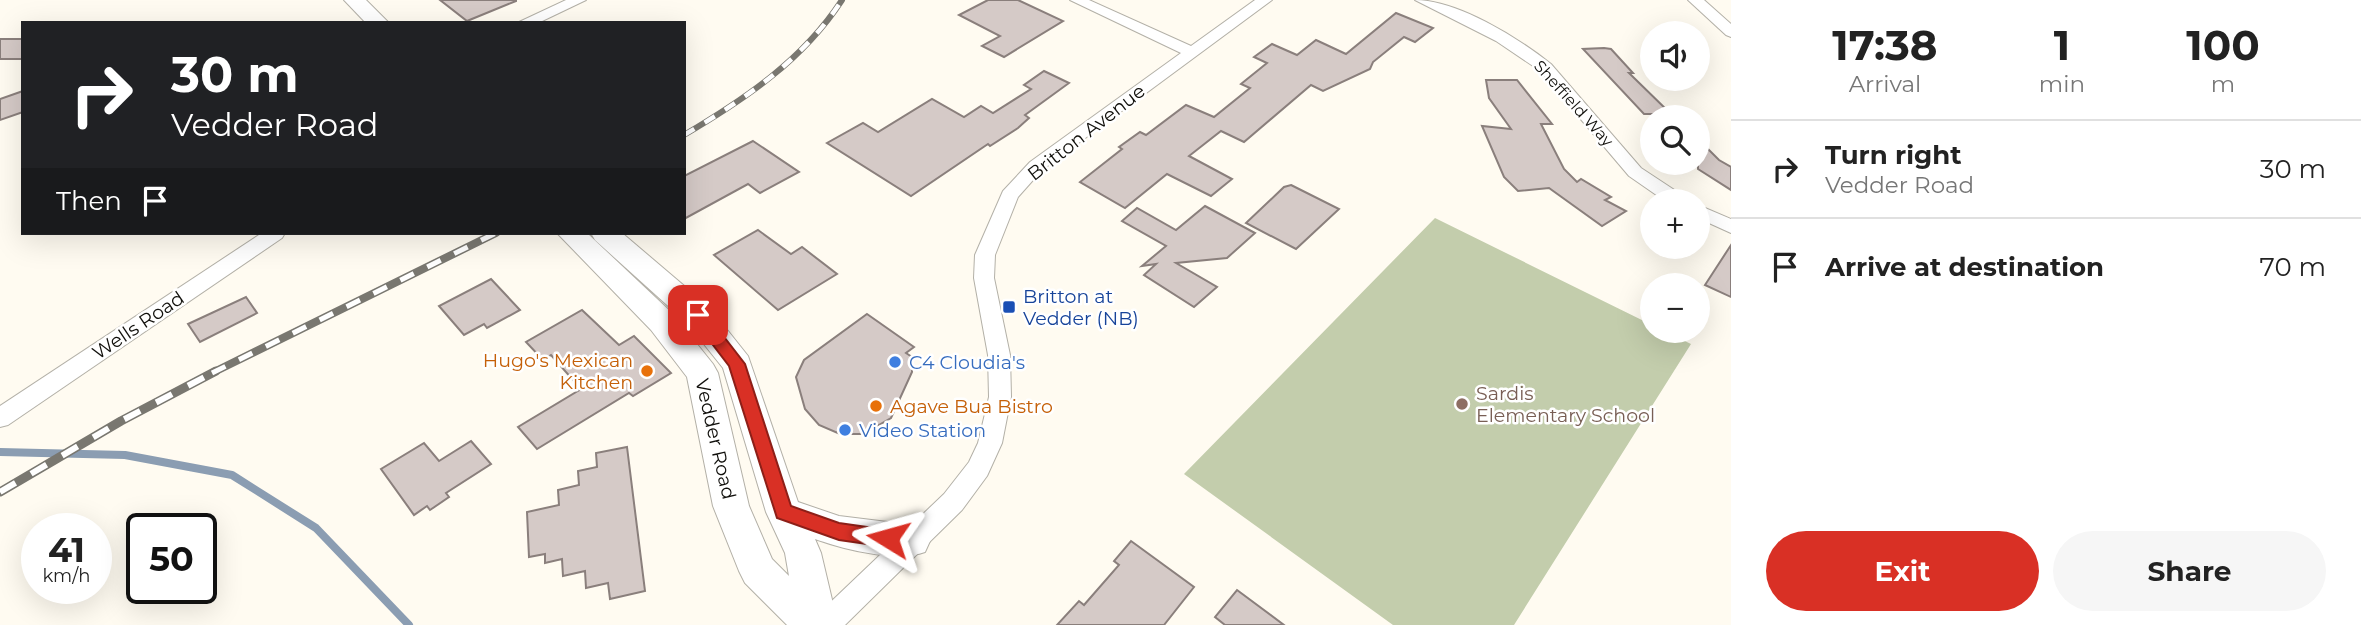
<!DOCTYPE html>
<html lang="en">
<head>
<meta charset="utf-8">
<style>
  :root { --surface:#fff; --page:#f6f6f6; --text:#222; --muted:#767676; --line:#e0e0e0; --accent:#d93025 }
  body { margin:0; font-family:Montserrat,sans-serif; background:var(--page); color:var(--text); height:100vh; display:flex; flex-direction:column; font-size:26px; white-space:nowrap }
  * { box-sizing:border-box; margin:0 }
  p { font-size:23px; color:var(--muted) }
  .icon { flex:none; width:38px; height:38px; fill:none; stroke:currentColor; stroke-width:2; stroke-linecap:round; stroke-linejoin:round }
  .map { position:relative; flex:1; overflow:hidden }
  .details { display:flex; flex-direction:column; background:var(--surface); width:630px }
  .details>* { flex:none }
  .guide { position:absolute; left:21px; top:21px; width:665px; height:214px; border-radius:0px; box-shadow:0 7px 28px #0002; background:#202124; color:#fff; overflow:hidden }
  .fabs { position:absolute; left:1640px; top:21px; display:grid; gap:14px }
  .fabs a { display:grid; place-items:center; width:70px; height:70px; border-radius:50%; background:var(--surface); box-shadow:0 7px 28px #0002; font-size:35px }
  .speed { position:absolute; left:21px; top:513px; display:flex; gap:14px; font-size:35px; font-weight:700; text-align:center }
  .speed>* { display:grid; place-content:center; width:91px; height:91px; border-radius:50%; background:var(--surface); box-shadow:0 7px 28px #0002; line-height:1 }
  .speed small { font-size:18px; font-weight:400 }
  .speed .limit { border:4px solid #111; border-radius:10px; background:#fff; color:#111 }
  .pin { position:absolute; display:grid; place-items:center; width:60px; height:60px; color:#fff; margin:-30px; border-radius:14px; box-shadow:0 4px 10px #0006 }
  .me { position:absolute; width:77px; margin:-38px; rotate:278deg; stroke-linejoin:round; filter:drop-shadow(0 0 5px #0008) }
  .turn { display:flex; align-items:center; gap:24px; height:147px; padding:0 35px; font-size:32px }
  .turn .icon { width:91px; height:91px; stroke-width:2.5 }
  .turn b { display:block; font-size:49px; line-height:60px }
  .then { display:flex; align-items:center; height:66px; padding:0 35px; background:#0003; gap:14px; font-size:26px }
  .eta { display:flex; justify-content:space-evenly; align-items:center; height:119px; text-align:center }
  .eta b { font-size:42px; font-weight:700; line-height:49px }
  .button { display:flex; gap:14px; margin-top:auto; padding:14px 35px }
  .button a { flex:1; height:80px; border-radius:42px; background:var(--accent); color:#fff; font-size:28px; font-weight:700; line-height:80px; text-align:center }
  .button a+a { background:var(--page); color:var(--text) }
  ul { padding:0; list-style:none }
  li { display:flex; align-items:center; gap:21px; height:98px; padding:0 35px; border-top:2px solid var(--line) }
  li div { flex:1 }
  li b { display:block; font-size:26px }
  li em { font-style:normal }
  main { display:flex; flex:1; min-height:0 }
  .map>svg:first-child { display:block }
  .green { fill:#c3cdac }
  .lines { fill:none; stroke-linecap:round; stroke-linejoin:round }
  .stream { stroke:#8b9db2; stroke-width:8 }
  .building { fill:#d5cac7; stroke:#8a7f7c; stroke-width:2 }
  .minor-casing { stroke:#b3b0a7; stroke-width:2 }
  .secondary-casing { stroke:#b3b0a7; stroke-width:2 }
  .minor { fill:#fff; fill-rule:evenodd }
  .secondary { fill:#fff; fill-rule:evenodd }
  .rail-far2-casing { stroke:#797770; stroke-width:6 }
  .rail-far1-casing { stroke:#797770; stroke-width:8 }
  .rail-casing { stroke:#797770; stroke-width:9 }
  .rail-far2 { stroke:#fff; stroke-width:4.5; stroke-dasharray:12; stroke-linecap:butt }
  .rail-far1 { stroke:#fff; stroke-width:5; stroke-dasharray:15; stroke-linecap:butt }
  .rail { stroke:#fff; stroke-width:6; stroke-dasharray:18; stroke-linecap:butt }
  .route { fill:#d93025; stroke:#8d1f18; stroke-width:2 }
  .transit-dot { fill:#1a4fb4; stroke:#fff; stroke-width:2.5 }
  .shop-dot { fill:#3f7fe0; stroke:#fff; stroke-width:2.5 }
  .food-dot { fill:#e8710a; stroke:#fff; stroke-width:2.5 }
  .education-dot { fill:#8d6e63; stroke:#fff; stroke-width:2.5 }
  .labels { text-anchor:middle; stroke-width:5; stroke-linejoin:round; paint-order:stroke }
  .far-street-label { font-size:16px; fill:#100f0b; stroke:#fff }
  .street-label { font-size:19px; fill:#100f0b; stroke:#fff }
  .transit-label { font-size:19px; fill:#164399; stroke:#fff; text-anchor:start }
  .food-label { font-size:19px; fill:#c56008; stroke:#fff; text-anchor:end }
  .shop-label { font-size:19px; fill:#366cbe; stroke:#fff; text-anchor:start }
  .education-label { font-size:19px; fill:#785e54; stroke:#fff; text-anchor:start }
</style>
</head>
<body>
<main>
<div class="map">
<svg width="1731" height="625" viewBox="0 0 1731 625">
  <rect width="100%" height="100%" fill="#fffbf1"/>
  <!-- green -->
  <path class="green" d="M1435,218L1652,325V331H1664L1691,344L1514,625H1393L1184,474Z"/>
  <g class="lines">
    <!-- stream -->
    <path class="stream" d="M0,452L125,455L232,475L316,528L409,625"/>
  </g>
  <!-- building -->
  <g class="building">
    <path d="M440,0H516V1L467,21Z"/>
    <path d="M988,0H1018L1063,21L1004,57L982,46L1000,36L959,15Z"/>
    <path d="M1396,13L1433,28L1415,42L1404,37L1373,62L1370,69L1323,91L1311,85L1244,142L1221,131L1189,156L1232,179L1211,196L1167,174L1125,208L1080,182L1122,149L1119,147L1140,132L1146,135L1186,105L1214,117L1250,88L1241,84L1267,63L1254,57L1272,44L1297,55L1316,40L1346,54Z"/>
    <rect x="0" y="39" width="23" height="20"/>
    <path d="M1604,48L1611,49L1633,73H1629L1671,114H1644L1583,49Z"/>
    <path d="M1044,71L1069,83L1025,115L1029,118L1018,128L990,146L988,144L911,196L827,143L863,123L878,132L932,99L964,117L981,106L993,113L1031,89L1024,85Z"/>
    <path d="M1486,80H1517L1552,124H1541L1564,169L1577,182L1581,179L1611,197L1605,200L1626,211L1602,226L1549,188L1518,191L1504,177L1482,126L1511,129L1489,98Z"/>
    <path d="M23,91V112L0,120V99Z"/>
    <path d="M1698,139L1719,160L1731,167V190L1698,169Z"/>
    <path d="M753,141L799,172L760,193L748,184L684,219V176Z"/>
    <path d="M1291,185L1339,209L1296,249L1246,223L1284,187Z"/>
    <path d="M1205,206L1255,233L1227,258L1176,263L1217,287L1194,307L1144,275L1156,264L1142,266L1166,246L1122,221L1137,208L1176,230Z"/>
    <path d="M758,230L791,254L802,247L837,274L778,310L714,255Z"/>
    <path d="M1731,245V297L1705,285Z"/>
    <path d="M491,279L520,310L487,328L484,324L464,335L439,306Z"/>
    <path d="M246,297L257,313L200,342L188,324Z"/>
    <path d="M582,310L619,345L634,336L671,373L633,396L629,393L537,449L518,427L581,389L551,355L543,360L526,342Z"/>
    <path d="M867,314L914,347L906,353L912,357V372L891,418L863,434H840L819,425L805,409L796,377L804,360Z"/>
    <path d="M471,441L491,464L446,493L449,497L430,510L427,506L414,515L381,469L424,443L439,461Z"/>
    <path d="M627,447L645,591L610,599L608,583L586,588L585,571L563,576L562,559L545,563V554L529,557L527,512L559,505L558,490L579,485L578,471L597,467L596,453Z"/>
    <path d="M1131,541L1194,587L1164,625H1057L1079,601L1084,605L1119,565L1114,561Z"/>
    <path d="M1237,590L1284,625H1225L1215,617Z"/>
  </g>
  <g class="lines">
    <!-- minor casing -->
    <g class="minor-casing">
      <g id="minor">
        <path d="M566,0H586L538,23H517Z"/>
        <path d="M1070,0H1089L1191,46L1255,0H1272L1042,170L1018,197L995,255L994,278L1010,355L1011,397L1002,443L987,476L962,510L845,625H812L816,616L944,494L969,462L978,443L989,397L988,355L974,278L975,255L1003,191L1030,162L1181,53Z"/>
        <path d="M1415,0C1457,0 1517,37 1551,64L1641,168L1685,197L1687,201H1665L1629,176L1539,70L1496,41Z"/>
        <path d="M1688,0H1704L1731,24V37L1726,35Z"/>
        <path d="M1698,205L1731,219V233L1698,218Z"/>
        <path d="M262,233H285L282,238L8,425L0,427V406Z"/>
      </g>
    </g>
    <!-- secondary casing -->
    <g class="secondary-casing">
      <g id="secondary">
        <path d="M344,0H366L389,23H366Z"/>
        <path d="M557,233H587L673,314L713,364L718,373L749,506L772,559L789,576L785,553L766,512L723,368L687,323L595,240L591,233H622L709,307L748,356L798,502L839,516L912,525L925,530L930,541L925,552C897,563 843,549 815,539L821,553L838,625H787L745,583L739,571L713,506L687,377L651,330Z"/>
      </g>
    </g>
    <!-- minor -->
    <use href="#minor" class="minor"/>
    <!-- secondary -->
    <use href="#secondary" class="secondary"/>
    <!-- rail-far2 casing -->
    <g class="rail-far2-casing">
      <path id="rail-far2" d="M684,135C745,99 803,60 842,0"/>
    </g>
    <!-- rail-far1 casing -->
    <g class="rail-far1-casing">
      <path id="rail-far1" d="M212,373L496,233"/>
    </g>
    <!-- rail casing -->
    <g class="rail-casing">
      <path id="rail" d="M0,492L121,421L216,371"/>
    </g>
    <!-- rail-far2 -->
    <use href="#rail-far2" class="rail-far2"/>
    <!-- rail-far1 -->
    <use href="#rail-far1" class="rail-far1"/>
    <!-- rail -->
    <use href="#rail" class="rail"/>
  </g>
  <!-- route -->
  <path class="route" d="M698,309L704,311L745,364L791,506L839,523L888,530L894,532L897,538L894,544L888,547L839,540L777,518L729,366L690,315Z"/>
  <!-- markers -->
  <rect class="transit-dot" x="1002" y="300" width="14" height="14" rx="3.5"/>
  <g class="shop-dot">
    <circle cx="895" cy="362" r="7"/>
    <circle cx="845" cy="430" r="7"/>
  </g>
  <g class="food-dot">
    <circle cx="647" cy="371" r="7"/>
    <circle cx="876" cy="406" r="7"/>
  </g>
  <circle class="education-dot" cx="1462" cy="404" r="7"/>
  <g class="labels">
    <!-- far-street labels -->
    <g class="far-street-label">
      <text transform="translate(1574 103) rotate(48)" y="6">Sheffield Way</text>
    </g>
    <!-- street labels -->
    <g class="street-label">
      <text transform="translate(1086 132) rotate(-38)" y="7">Britton Avenue</text>
      <text transform="translate(138 325) rotate(-34)" y="7">Wells Road</text>
      <text transform="translate(716 439) rotate(77)" y="7">Vedder Road</text>
    </g>
    <!-- transit labels -->
    <g class="transit-label">
      <text x="1023" y="303">Britton at<tspan x="1023" dy="22">Vedder (NB)</tspan></text>
    </g>
    <!-- food labels -->
    <g class="food-label">
      <text x="633" y="367">Hugo's Mexican<tspan x="633" dy="22">Kitchen</tspan></text>
      <text x="890" y="413" text-anchor="start">Agave Bua Bistro</text>
    </g>
    <!-- shop labels -->
    <g class="shop-label">
      <text x="909" y="369">C4 Cloudia's</text>
      <text x="859" y="437">Video Station</text>
    </g>
    <!-- education labels -->
    <g class="education-label">
      <text x="1476" y="400">Sardis<tspan x="1476" dy="22">Elementary School</tspan></text>
    </g>
  </g>
</svg>
<div class="fabs">
<a><svg class="icon" aria-label="sound" viewBox="0 0 24 24"><path d="M4 9h4l5-4v14l-5-4H4zM17 9q2 3 0 6"/></svg></a>
<a><svg class="icon" aria-label="search" viewBox="0 0 24 24"><circle cx="10" cy="10" r="6"/><path d="M15 15l6 6"/></svg></a>
<a>+</a>
<a>−</a>
</div>
<div class="speed"><div>41<small>km/h</small></div><div class="limit">50</div></div>
<div class="pin" style="left:698px;top:315px;background:#d93025"><svg class="icon" aria-label="arrive" viewBox="0 0 24 24"><path d="M6 21V4h12l-3 4 3 4H6"/></svg></div>
<svg class="me" style="left:888px;top:538px" viewBox="-20 -20 40 40"><path d="M0-17L14 15 0 8-14 15z" fill="#d93025" stroke="#fff" stroke-width="4"/></svg>
<div class="guide">
<div class="turn"><svg class="icon" aria-label="right" viewBox="0 0 24 24"><path d="M7 20v-9h11M14 6l5 5-5 5"/></svg><div><b>30 m</b>Vedder Road</div></div>
<div class="then">Then<svg class="icon" aria-label="arrive" viewBox="0 0 24 24"><path d="M6 21V4h12l-3 4 3 4H6"/></svg></div>
</div>
</div>
<section class="details">
<div class="eta">
<div><b>17:38</b><p>Arrival</p></div>
<div><b>1</b><p>min</p></div>
<div><b>100</b><p>m</p></div>
</div>
<ul>
<li><svg class="icon" aria-label="right" viewBox="0 0 24 24"><path d="M7 20v-9h11M14 6l5 5-5 5"/></svg><div><b>Turn right</b><p>Vedder Road</p></div><em>30 m</em></li>
<li><svg class="icon" aria-label="arrive" viewBox="0 0 24 24"><path d="M6 21V4h12l-3 4 3 4H6"/></svg><div><b>Arrive at destination</b></div><em>70 m</em></li>
</ul>
<div class="button"><a>Exit</a><a>Share</a></div>
</section>
</main>
</body>
</html>
